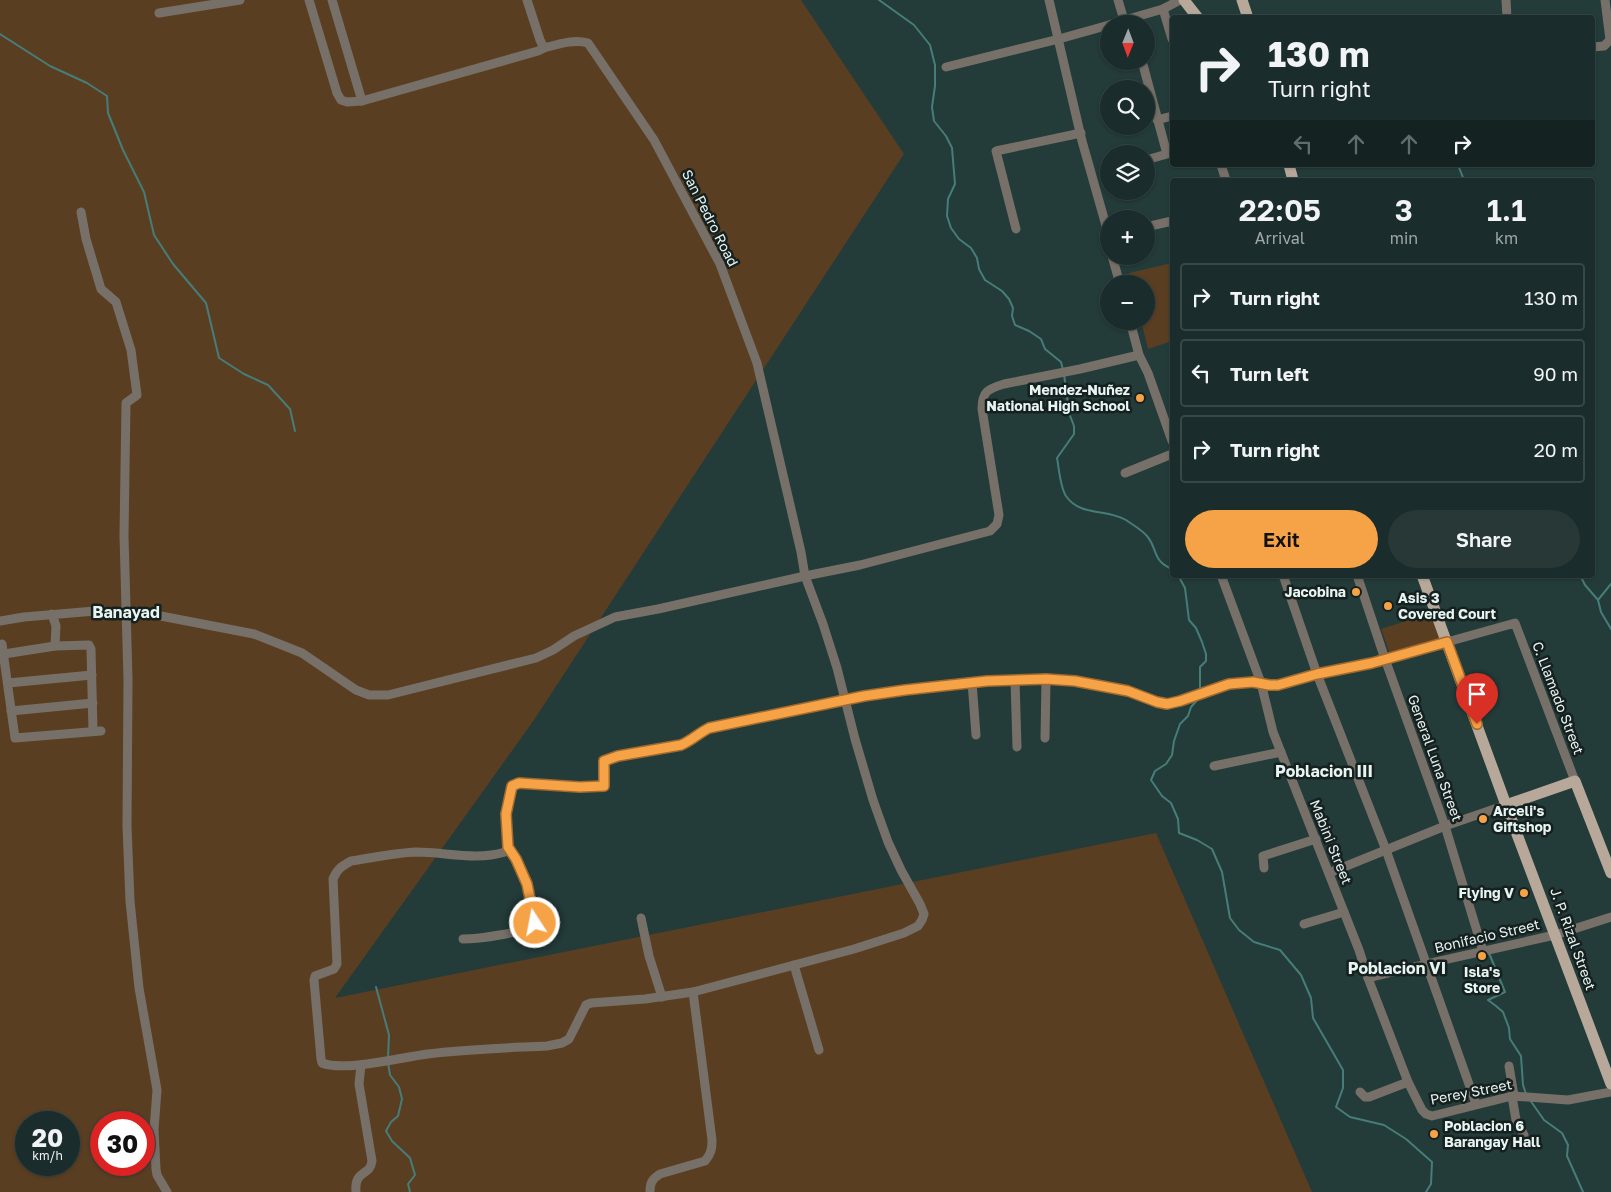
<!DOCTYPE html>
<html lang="en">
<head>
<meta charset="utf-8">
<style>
  :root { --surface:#1a2c2b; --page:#273837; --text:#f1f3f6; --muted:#9fa7a9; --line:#384847; --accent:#f6a246 }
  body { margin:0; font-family:"Golos Text",sans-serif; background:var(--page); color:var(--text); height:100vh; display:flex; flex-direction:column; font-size:19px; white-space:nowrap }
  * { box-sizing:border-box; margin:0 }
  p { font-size:16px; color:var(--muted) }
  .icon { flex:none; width:28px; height:28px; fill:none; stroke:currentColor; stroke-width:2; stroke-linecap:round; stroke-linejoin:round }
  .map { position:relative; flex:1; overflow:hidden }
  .sheet { position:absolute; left:1170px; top:178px; width:425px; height:400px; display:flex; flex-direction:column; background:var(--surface); border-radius:5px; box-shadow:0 1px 4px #0004,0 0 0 1px var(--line) }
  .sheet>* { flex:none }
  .hud { position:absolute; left:1170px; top:15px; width:425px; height:152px; border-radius:5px; box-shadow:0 1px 4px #0004,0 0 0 1px var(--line); background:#1a2c2b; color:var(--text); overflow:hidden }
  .needle { width:32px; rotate:181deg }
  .tools { position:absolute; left:1100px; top:15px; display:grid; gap:10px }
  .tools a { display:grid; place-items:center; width:55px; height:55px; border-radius:50%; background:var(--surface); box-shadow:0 1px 4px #0004,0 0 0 1px var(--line); font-size:25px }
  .speed { position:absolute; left:15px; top:1111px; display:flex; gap:10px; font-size:25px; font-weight:700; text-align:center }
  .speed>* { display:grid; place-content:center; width:65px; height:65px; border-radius:50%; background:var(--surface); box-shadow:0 1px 4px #0004,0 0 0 1px var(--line); line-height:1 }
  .speed small { font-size:12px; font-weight:400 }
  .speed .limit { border:8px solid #d22; background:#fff; color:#111 }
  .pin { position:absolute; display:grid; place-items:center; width:42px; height:42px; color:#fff; margin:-51px -21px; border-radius:50% 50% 50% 0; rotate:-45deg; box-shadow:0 0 5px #0007 }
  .pin .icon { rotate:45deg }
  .me { position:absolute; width:55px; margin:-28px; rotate:349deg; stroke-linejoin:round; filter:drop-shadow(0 0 4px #0008) }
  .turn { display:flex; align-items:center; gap:18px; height:105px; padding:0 15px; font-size:22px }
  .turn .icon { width:65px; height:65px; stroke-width:2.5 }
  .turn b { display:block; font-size:35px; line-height:42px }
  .lanes { display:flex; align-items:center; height:48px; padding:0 15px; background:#0003; justify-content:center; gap:25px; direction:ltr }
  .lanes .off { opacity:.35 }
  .eta { display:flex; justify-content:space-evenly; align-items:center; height:85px; text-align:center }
  .eta b { font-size:30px; font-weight:600; line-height:35px }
  .primary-button { display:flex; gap:10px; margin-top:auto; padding:10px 15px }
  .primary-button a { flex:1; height:58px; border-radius:30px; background:var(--accent); color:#111; font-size:20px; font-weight:600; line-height:58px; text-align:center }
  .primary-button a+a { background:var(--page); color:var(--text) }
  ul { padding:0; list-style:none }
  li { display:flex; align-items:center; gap:15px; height:68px; margin:0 10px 8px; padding:0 5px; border:2px solid var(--line); border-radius:5px }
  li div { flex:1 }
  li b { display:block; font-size:19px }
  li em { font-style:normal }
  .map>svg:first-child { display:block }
  .green { fill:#5a3e22; fill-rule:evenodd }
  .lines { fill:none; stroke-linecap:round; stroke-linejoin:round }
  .stream { stroke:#467d78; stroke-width:2 }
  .minor { stroke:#777069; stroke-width:9 }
  .major { stroke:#b7a89a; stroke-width:11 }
  .route-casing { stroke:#a0692e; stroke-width:12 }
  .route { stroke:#f6a246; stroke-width:9 }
  .poi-dot { fill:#f6a246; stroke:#15201f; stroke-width:2 }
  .labels { text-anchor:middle; stroke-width:5; stroke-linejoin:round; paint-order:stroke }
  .street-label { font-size:14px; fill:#e6f4f2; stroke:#15201f }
  .poi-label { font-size:14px; font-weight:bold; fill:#e6f4f2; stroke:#15201f; text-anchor:end }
  .quarter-label { font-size:16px; font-weight:bold; fill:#e6f4f2; stroke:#15201f }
</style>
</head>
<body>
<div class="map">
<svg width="1611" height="1192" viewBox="0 0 1611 1192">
  <rect width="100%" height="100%" fill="#233b39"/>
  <!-- green -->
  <g class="green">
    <path d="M0,0H801L904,154L534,720L335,998L1156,833L1312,1192H0ZM26,1122H69V1165H26ZM101,1122H144V1165H101Z"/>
    <path d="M1172,263V341L1148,349L1141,321H1146V284H1132L1129,273Z"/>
    <path d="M1431,613L1440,638L1390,654L1381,629Z"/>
  </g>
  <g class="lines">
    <!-- stream -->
    <g class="stream">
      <path d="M879,0L914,25L930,45L935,65V86L932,107L934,121L946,136L952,148L955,184L948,199L947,216L951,228L959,239L971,248L977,258L979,269L985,280L1002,291L1009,299L1013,308L1012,316L1015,325L1029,331L1041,339L1045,349L1061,362L1063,370"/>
      <path d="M0,34L50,66L87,83L107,96L108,113L123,150L144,192L154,235L173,264L206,303L219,358L244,374L268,385L290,409L295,431"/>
      <path d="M1458,165L1464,180"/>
      <path d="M1064,374L1069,413L1074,426V434L1057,458C1059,468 1060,487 1066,496C1079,516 1107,509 1126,520C1133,525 1142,530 1147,536C1158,549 1152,561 1172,569"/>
      <path d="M1178,575L1185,588L1189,620L1196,628L1202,642L1206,654V661L1200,667V690"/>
      <path d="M1580,575L1585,585L1598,600L1601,612L1611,629"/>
      <path d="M1598,600L1611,584"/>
      <path d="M1199,698L1191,707L1188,716L1180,724L1174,741L1172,755L1166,764L1155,771L1151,780L1162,796L1171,803L1178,819L1179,833L1197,840L1212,849L1222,872L1230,918L1239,930L1254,942L1280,950L1301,975L1311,998L1313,1018L1343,1070V1088L1336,1107L1350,1117L1384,1125L1406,1139L1432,1162L1431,1184L1426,1192"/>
      <path d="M1489,953L1505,992L1488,1000L1496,1006L1503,1012L1509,1028L1510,1039L1521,1056L1523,1085L1526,1094"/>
      <path d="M376,987L389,1035L388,1058"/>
      <path d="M388,1063L390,1075L399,1087L402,1099L398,1116L391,1122L386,1131L392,1141L410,1158L415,1175L408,1184L410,1192"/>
      <path d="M1530,1100L1544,1120L1562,1133L1568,1145L1567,1156L1583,1192"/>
    </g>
    <!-- minor -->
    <g class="minor">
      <path d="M309,0L337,93L341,100L347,102L362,101L538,51L544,48"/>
      <path d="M332,0L362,101"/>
      <path d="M527,0L540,40L544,48C559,44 573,39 588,43L654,140L720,264L757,363L801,552L805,576L823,624L837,668L855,739L873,800L888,842L901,870L920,904L924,914L922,920L918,926L904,933L854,949L693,992L712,1140C712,1149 711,1154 705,1161L660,1174C652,1179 650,1183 650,1192"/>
      <path d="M1049,0L1082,141L1105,222L1107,235H1109"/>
      <path d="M1118,0L1124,20"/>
      <path d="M1506,0L1507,18"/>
      <path d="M1163,9L1172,39"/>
      <path d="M159,13L240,0"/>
      <path d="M1111,24L1163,9L1180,0"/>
      <path d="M1592,47L1604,46L1610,40L1605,0"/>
      <path d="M1142,61L1167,154L1146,160"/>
      <path d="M946,67L1059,39L1109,25"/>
      <path d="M1157,120L1172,116"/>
      <path d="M1221,165L1226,180"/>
      <path d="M81,212L86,239L101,289L116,302L131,350L137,395L126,403L124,536L128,680L127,826L130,901L139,988L157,1090L154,1130L156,1169L157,1175L167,1192"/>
      <path d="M1146,227L1172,221"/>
      <path d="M1016,229L996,151L1081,133"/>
      <path d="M1112,256L1120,284"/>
      <path d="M1130,321L1139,355L1148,373L1172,441"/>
      <path d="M1125,473L1172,454"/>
      <path d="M1221,575L1261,683L1273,732L1359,950L1368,978L1408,1082L1422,1110L1426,1114L1432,1116L1512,1096L1568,1100L1611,1092"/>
      <path d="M1283,575L1317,674L1386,850L1476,1104"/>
      <path d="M1357,575L1385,659L1445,826L1483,951"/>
      <path d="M52,614L56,626L55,646"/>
      <path d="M0,621L24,617L95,611L126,612L161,616L254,634L302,653L356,690L369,695H388L536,658L553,650L574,636L615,617L658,609L805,576L860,565L990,531L997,524L999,515L982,409C982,391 988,389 1004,384L1080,369L1139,355"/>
      <path d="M2,644L15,738L101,731"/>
      <path d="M4,654L55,646L89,645L91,649L93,731"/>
      <path d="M1015,680L1017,747"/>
      <path d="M972,682L976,735"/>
      <path d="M8,683L92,675"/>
      <path d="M11,711L93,703"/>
      <path d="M1045,738L1046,679"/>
      <path d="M1214,766L1281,752"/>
      <path d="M1264,868L1263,856L1316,839"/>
      <path d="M1329,873L1445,826L1506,805"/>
      <path d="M641,918L649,956L662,997"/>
      <path d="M1304,924L1344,912"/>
      <path d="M463,939C476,939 528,933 535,923C534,897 522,868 507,847"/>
      <path d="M794,965L819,1050"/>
      <path d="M1368,978L1426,964L1555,935L1611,917"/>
      <path d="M693,992L645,999L591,1003L586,1005L569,1039L562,1043L547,1046C507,1048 467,1049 428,1054C403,1057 344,1072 322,1063L321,1059L314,980L315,976L334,969L337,964L333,879C337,869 342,866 351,861C372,858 394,853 416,852C445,852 476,861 505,852C511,841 506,828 507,815C507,806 509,795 512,786L519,783L580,787L604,786L605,761L617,756L681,745C691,741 699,733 709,728L864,696L905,690L987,681L1046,679L1075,681L1128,691L1157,702L1167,703L1180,701L1229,684L1253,682L1269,685H1278L1317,674L1372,663L1515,623L1575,781"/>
      <path d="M1509,1066L1514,1096"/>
      <path d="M1360,1092L1365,1097H1369L1408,1082"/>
      <path d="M1512,1096L1516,1120L1524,1135"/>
      <path d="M356,1192C354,1169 370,1177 372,1161L359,1084L361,1065"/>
    </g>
    <!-- major -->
    <g class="major">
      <path d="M1184,0L1198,18"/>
      <path d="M1242,0L1248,18"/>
      <path d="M1289,165L1293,180"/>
      <path d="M1422,575L1506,805L1611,1084"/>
      <path d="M1506,805L1575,781L1611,873"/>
    </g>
  </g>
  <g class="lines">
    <!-- route casing -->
    <g class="route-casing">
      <path id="route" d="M535,923L527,884L516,859L508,847L506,814L512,786L519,783L580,787L604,786V761L618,756L681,745C691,741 699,733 709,728L864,696L905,690L987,681L1046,679L1075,681L1128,691L1157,702L1167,704L1180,701L1229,684L1253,682L1269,685H1278L1317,674L1372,663L1447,642L1477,724"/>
    </g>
    <!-- route -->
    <use href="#route" class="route"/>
  </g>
  <!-- markers -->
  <g class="poi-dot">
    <circle cx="1140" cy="398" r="5"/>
    <circle cx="1356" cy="592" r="5"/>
    <circle cx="1388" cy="606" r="5"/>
    <circle cx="1483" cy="819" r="5"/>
    <circle cx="1524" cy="893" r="5"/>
    <circle cx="1482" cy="956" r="5"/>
    <circle cx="1434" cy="1134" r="5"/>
  </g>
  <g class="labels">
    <!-- street labels -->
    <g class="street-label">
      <text transform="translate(710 218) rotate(63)" y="5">San Pedro Road</text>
      <text transform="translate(1558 698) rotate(69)" y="5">C. Llamado Street</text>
      <text transform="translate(1435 758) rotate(70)" y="5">General Luna Street</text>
      <text transform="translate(1331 842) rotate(68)" y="5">Mabini Street</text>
      <text transform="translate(1487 936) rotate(-13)" y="5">Bonifacio Street</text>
      <text transform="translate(1573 939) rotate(70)" y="5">J. P. Rizal Street</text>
      <text transform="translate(1471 1092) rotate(-11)" y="5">Perey Street</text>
    </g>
    <!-- poi labels -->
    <g class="poi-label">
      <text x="1130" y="395">Mendez-Nuñez<tspan x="1130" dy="16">National High School</tspan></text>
      <text x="1346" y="597">Jacobina</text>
      <text x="1398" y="603" text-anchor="start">Asis 3<tspan x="1398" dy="16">Covered Court</tspan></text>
      <text x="1493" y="816" text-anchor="start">Arceli's<tspan x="1493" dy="16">Giftshop</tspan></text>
      <text x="1514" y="898">Flying V</text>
      <text x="1482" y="977" text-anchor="middle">Isla's<tspan x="1482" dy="16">Store</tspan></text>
      <text x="1444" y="1131" text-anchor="start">Poblacion 6<tspan x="1444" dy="16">Barangay Hall</tspan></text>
    </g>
    <!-- quarter labels -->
    <g class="quarter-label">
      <text x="126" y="618">Banayad</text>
      <text x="1324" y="777">Poblacion III</text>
      <text x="1397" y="974">Poblacion VI</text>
    </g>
  </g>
</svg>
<div class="tools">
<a><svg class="needle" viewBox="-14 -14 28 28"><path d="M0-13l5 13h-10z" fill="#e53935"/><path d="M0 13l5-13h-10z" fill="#9fa7a9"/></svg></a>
<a><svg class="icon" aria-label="search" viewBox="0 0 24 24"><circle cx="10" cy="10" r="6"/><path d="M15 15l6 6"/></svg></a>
<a><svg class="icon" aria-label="layers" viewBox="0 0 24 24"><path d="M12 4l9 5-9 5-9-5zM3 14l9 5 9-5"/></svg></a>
<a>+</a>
<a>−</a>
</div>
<div class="speed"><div>20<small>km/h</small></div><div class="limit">30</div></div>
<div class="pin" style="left:1477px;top:724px;background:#d93025"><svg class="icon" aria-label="arrive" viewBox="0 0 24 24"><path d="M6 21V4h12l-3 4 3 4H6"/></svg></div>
<svg class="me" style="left:535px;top:923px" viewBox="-20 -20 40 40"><circle r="17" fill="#f6a246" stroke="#fff" stroke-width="3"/><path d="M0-11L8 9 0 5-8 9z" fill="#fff"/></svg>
<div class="hud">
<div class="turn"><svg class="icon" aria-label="right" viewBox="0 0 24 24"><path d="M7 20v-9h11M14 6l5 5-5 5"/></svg><div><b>130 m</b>Turn right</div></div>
<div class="lanes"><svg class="icon off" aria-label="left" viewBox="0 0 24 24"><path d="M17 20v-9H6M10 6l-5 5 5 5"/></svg><svg class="icon off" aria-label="ahead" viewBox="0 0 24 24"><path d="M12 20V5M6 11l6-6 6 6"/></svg><svg class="icon off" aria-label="ahead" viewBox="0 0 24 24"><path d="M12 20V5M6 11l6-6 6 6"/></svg><svg class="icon" aria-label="right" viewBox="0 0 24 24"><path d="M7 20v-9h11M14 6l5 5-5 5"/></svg></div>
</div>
<section class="sheet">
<div class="eta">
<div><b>22:05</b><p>Arrival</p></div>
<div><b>3</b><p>min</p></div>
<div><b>1.1</b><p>km</p></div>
</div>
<ul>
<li><svg class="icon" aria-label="right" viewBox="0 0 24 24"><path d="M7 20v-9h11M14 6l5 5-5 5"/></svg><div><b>Turn right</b></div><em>130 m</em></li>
<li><svg class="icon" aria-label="left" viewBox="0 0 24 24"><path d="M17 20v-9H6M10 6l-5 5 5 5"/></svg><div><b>Turn left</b></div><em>90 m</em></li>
<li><svg class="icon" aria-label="right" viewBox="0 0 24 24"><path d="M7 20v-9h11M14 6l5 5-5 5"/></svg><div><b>Turn right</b></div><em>20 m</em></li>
</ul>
<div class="primary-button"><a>Exit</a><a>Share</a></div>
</section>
</div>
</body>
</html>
